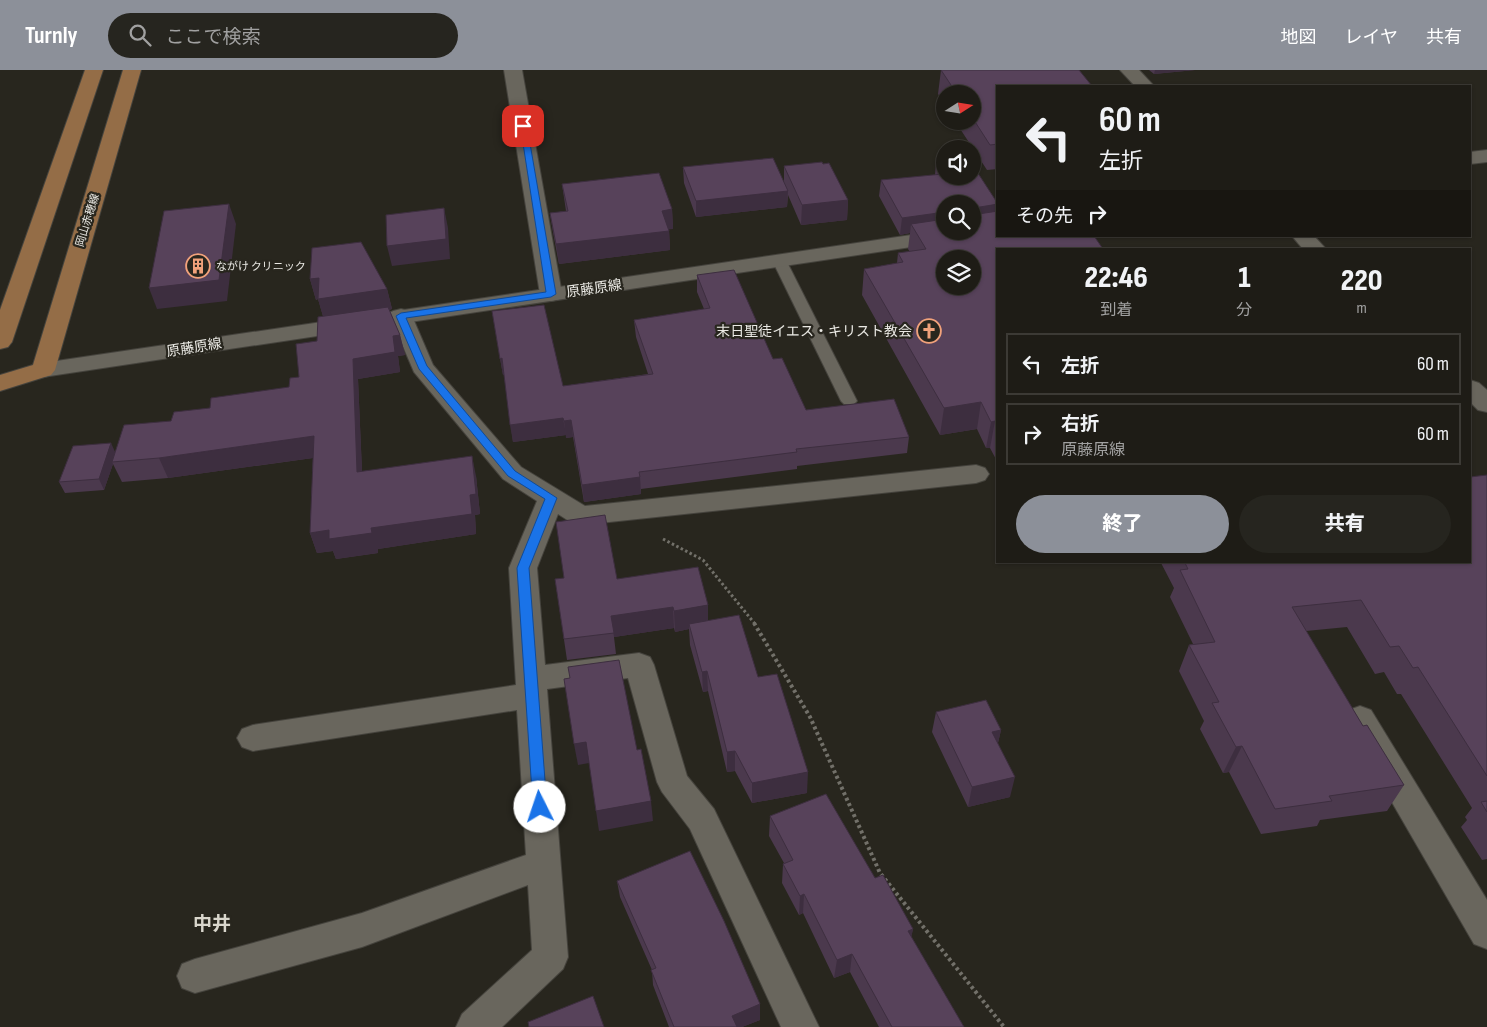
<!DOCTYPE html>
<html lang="ja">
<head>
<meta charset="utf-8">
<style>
  :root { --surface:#1e1c16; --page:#26251f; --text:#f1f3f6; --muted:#a1a1a1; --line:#3c3a35; --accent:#8c9099 }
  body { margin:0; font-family:"Sofia Sans Condensed","Noto Sans JP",sans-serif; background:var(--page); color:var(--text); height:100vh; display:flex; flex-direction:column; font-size:19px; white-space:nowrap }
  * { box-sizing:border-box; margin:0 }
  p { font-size:16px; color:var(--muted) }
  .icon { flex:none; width:28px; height:28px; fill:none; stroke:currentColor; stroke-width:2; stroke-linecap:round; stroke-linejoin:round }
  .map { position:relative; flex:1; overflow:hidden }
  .drawer { position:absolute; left:996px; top:178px; width:475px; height:315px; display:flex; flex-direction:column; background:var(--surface); border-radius:0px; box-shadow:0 1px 4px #0004,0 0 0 1px var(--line) }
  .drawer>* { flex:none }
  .hud { position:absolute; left:996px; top:15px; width:475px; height:152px; border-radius:0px; box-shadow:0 1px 4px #0004,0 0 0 1px var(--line); background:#1e1c16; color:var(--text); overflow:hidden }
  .needle { width:32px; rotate:78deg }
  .fabs { position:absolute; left:936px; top:15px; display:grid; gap:10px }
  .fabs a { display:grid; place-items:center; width:45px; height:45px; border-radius:50%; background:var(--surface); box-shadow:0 1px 4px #0004,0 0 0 1px var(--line); font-size:25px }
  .pin { position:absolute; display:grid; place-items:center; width:42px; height:42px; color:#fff; margin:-21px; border-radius:10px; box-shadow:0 2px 8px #0006 }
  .me { position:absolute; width:55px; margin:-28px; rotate:356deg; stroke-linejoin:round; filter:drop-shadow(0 0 4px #0008) }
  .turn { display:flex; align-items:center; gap:18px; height:105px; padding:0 20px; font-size:22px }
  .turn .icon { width:65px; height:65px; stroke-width:2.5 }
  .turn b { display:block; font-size:35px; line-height:42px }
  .then { display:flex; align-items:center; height:48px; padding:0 20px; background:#0003; gap:10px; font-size:19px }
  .eta { display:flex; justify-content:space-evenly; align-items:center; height:85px; text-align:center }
  .eta b { font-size:30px; font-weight:800; line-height:35px }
  .action { display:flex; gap:10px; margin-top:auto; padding:10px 20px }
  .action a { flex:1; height:58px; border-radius:30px; background:var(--accent); color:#fff; font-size:20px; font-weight:800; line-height:58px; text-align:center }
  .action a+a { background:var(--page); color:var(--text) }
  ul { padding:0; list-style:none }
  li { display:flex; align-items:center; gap:15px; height:62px; margin:0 10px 8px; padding:0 10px; border:2px solid var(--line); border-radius:0px }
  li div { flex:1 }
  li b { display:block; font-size:19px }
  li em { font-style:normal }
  header { display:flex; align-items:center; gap:30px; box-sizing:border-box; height:70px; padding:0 25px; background:var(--accent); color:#fff }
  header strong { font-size:24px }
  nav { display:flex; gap:28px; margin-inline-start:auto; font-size:18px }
  .search { width:350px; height:45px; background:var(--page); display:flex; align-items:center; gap:12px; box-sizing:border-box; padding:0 18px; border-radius:28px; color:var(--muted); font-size:19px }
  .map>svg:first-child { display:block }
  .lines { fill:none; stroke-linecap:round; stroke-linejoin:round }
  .lane-casing { stroke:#45433d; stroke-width:2 }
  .street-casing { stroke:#45433d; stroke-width:2 }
  .secondary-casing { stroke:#45433d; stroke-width:2 }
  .primary-casing { stroke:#45433d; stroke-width:2 }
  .path-far1 { stroke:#727069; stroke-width:3; stroke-dasharray:2.5 2.5; stroke-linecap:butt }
  .path { stroke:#727069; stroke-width:4; stroke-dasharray:3 3; stroke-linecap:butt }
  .lane { fill:#69665d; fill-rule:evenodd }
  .street { fill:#69665d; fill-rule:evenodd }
  .secondary { fill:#69665d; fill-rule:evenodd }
  .primary { fill:#946d47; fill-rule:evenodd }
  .wall { fill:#4b394d; fill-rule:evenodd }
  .shaded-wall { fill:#3d2e3f }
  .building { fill:#57425a; stroke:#3d2e3f; fill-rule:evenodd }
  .route { fill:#1a73e8; stroke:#114b97 }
  .labels { text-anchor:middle; stroke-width:4.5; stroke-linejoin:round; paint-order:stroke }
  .far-street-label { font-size:11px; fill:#eae9e4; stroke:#28261e }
  .far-poi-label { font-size:11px; fill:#eae9e4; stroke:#28261e; text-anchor:start }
  .street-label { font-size:14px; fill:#eae9e4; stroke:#28261e }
  .poi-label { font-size:14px; fill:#eae9e4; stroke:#28261e; text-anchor:end }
  .near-quarter-label { font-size:19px; font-weight:bold; fill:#d9d6cc; stroke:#28261e }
</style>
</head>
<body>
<header>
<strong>Turnly</strong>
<div class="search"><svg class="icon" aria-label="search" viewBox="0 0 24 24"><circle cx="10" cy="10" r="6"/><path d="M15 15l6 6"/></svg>ここで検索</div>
<nav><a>地図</a><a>レイヤ</a><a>共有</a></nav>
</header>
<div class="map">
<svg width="1487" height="957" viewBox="0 0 1487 957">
  <rect width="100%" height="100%" fill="#28261e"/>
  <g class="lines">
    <!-- lane casing -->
    <g class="lane-casing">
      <path id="lane" d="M779,186L786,190L857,331L854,334H844L841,331L772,190Z"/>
    </g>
    <!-- street casing -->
    <g class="street-casing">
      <g id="street">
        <path d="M504,0H522L562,224L559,229L551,231L543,229L540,224Z"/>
        <path d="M1120,0H1139L1154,16H1135Z"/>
        <path d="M1292,166H1314L1326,179H1303Z"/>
        <path d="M401,239L409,241L412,246L433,295L521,397L585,436L976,395L985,398L989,404L985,410L976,413L581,455L572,453L558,444L537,498L545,595L639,583L650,587L654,595L687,706L714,739L819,957H781L690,759L662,722L657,712L628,608L547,619L568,887L563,899L502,957H456L462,944L532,880L528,815L362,877L195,923L182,918L177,906L182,894L195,889L362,843L526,785L517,640L253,681L242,677L237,668L242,659L253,655L516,615L509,498L537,431L503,409L414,302L390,246L393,241Z"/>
        <path d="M1470,310L1479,313L1487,320V342L1478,340L1470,332Z"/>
        <path d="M1360,636L1371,640L1487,830V879L1474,874L1349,658L1344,649L1349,640Z"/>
      </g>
    </g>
    <!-- secondary casing -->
    <g class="secondary-casing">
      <g id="secondary">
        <path d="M1487,80V92L1470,94V82Z"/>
        <path d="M998,152V164L43,307L35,305L31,300L35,295L43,293L945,160V161H972V156Z"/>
      </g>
    </g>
    <!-- primary casing -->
    <g class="primary-casing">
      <g id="primary">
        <path d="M85,0H103L12,272L8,277L0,279V240Z"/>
        <path d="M123,0H141L55,300L51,305L0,321V305L33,295Z"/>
      </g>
    </g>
    <!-- path-far1 -->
    <path class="path-far1" d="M663,469L703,490L755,554"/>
    <!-- path -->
    <path class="path" d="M754,553L810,647L880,803L1004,957"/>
    <!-- lane -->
    <use href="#lane" class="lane"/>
    <!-- street -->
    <use href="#street" class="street"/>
    <!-- secondary -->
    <use href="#secondary" class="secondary"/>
    <!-- primary -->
    <use href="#primary" class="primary"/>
  </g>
  <!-- wall -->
  <g class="wall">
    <path d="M941,0L998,16V99L987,100L955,51H972V24H945V35L938,24Z"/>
    <path d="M1149,0H1195L1154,4Z"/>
    <path d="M936,92L996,141L998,179V393L990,378H986L977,359L940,365L862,225L864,199L897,193L898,183L910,182L908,179L910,163L900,165L879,126L881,110L935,105ZM945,134H972V161H945Z"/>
    <path d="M784,96L848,130L847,150L801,155L788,125L787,137L696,147L684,113L683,97L784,112Z"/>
    <path d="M562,114L672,139L673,159H669L670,180L559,194L553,162L550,143L566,141Z"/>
    <path d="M697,205L773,289L806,340L909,367L907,383L797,396V399L641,419V424L584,432L573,367L566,368V365L513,372L504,305H503L492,241L563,316L648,304L636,267L634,250L704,239L697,222Z"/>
    <path d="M310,209L387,219L392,239L389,240L400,265L405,285L398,286L400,302L358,309L362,402L476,406L480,444L475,445L476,464L378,479V483L336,489L333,481L317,483L310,463L313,388L168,408L122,412L113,394L104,420L65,423L59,412L171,351L210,338L289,317L299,307L317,271L323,246L318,229L316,230Z"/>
    <path d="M1487,405V789L1482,790L1461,757L1467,750L1465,747L1472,738L1401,624H1397L1384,602L1375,604L1347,557L1306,561L1363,656L1404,715L1387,741L1320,750L1317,756L1261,764L1229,702L1223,703L1200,659L1204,651L1179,601L1189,575L1193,574L1170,527L1174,518L1160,491H1470Z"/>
    <path d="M555,509H617L708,550L758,607L807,723L752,733L735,701L727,702L708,621L703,622L690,575L689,559L675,562L674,558L614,567L616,584L567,590Z"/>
    <path d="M936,642L1001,660L998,673L1010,727L968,737L932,662Z"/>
    <path d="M770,746L875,808L913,859L911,867L964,957H879L850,902L834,908L803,843L799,845L782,813L783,794L784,793L769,766Z"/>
    <path d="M617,811L760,934V950L742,957H669L653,915L652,900L620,827Z"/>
  </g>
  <!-- shaded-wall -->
  <g class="shaded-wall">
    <path d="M1155,0H1195L1154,4Z"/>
    <path d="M788,121L787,137L696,147V131Z"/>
    <path d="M848,130L847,150L801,155L802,135Z"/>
    <path d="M229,134L236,154L227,231L157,239L149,218Z"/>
    <path d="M998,134L995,151L972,154L973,143L974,138Z"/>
    <path d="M444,138L448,158L450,189L392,196L387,176Z"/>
    <path d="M672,139L673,159L663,160L662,141Z"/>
    <path d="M945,142V158L911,154L910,163L900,165L902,148Z"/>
    <path d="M669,161L670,180L559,194L556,174Z"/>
    <path d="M319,208L387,219L392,239L324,250L318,229L316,230L310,209Z"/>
    <path d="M400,265L405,285L398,286L400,302L358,309L363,423L357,402L353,289L393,266Z"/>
    <path d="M502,288L505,305H503L500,289Z"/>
    <path d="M981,332L977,359L940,365L944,338Z"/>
    <path d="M563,348L566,365L513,372L510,355Z"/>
    <path d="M571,350L573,367L566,368L564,351Z"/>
    <path d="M995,351L990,378H986L991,352Z"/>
    <path d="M314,366L320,387L168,408L159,388Z"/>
    <path d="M111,373L116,384L112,392L113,394L104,420L99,409Z"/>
    <path d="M472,386L476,406L480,444L475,445L476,464L378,479V483L336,489L333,481L317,483L310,463L329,460L371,458L470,425Z"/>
    <path d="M640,407L641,424L584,432L582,415Z"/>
    <path d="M708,535V556L689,554V559L675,562L674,541Z"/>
    <path d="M673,537L674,558L614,567L611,546Z"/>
    <path d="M707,601L708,621L703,622L702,602Z"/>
    <path d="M1001,660L996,681L992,662Z"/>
    <path d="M586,672L589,693L578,695L574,674Z"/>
    <path d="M1242,676L1229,702L1223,703L1236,677Z"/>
    <path d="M735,681V701L727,702V682Z"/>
    <path d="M808,702L807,723L752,733V713Z"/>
    <path d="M1015,707L1010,727L968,737L972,717Z"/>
    <path d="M651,731L653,751L599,761L596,741Z"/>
    <path d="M804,824L803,843L799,845L800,826Z"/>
    <path d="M913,859L909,878L908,861Z"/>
    <path d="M852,884L850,902L834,908L837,890Z"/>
    <path d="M760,934V950L742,957H732V946Z"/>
  </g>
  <!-- building -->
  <g class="building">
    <path d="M941,0H1079L1092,16H998V74L990,75L972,47V24H957Z"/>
    <path d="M773,88L788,121L696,131L683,97Z"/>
    <path d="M822,92L823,94L829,93L848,130L802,135L784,96Z"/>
    <path d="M936,92H945V106H972V94L998,134L974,138L972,143V134H945V142L902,148L881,110L943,104Z"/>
    <path d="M659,103L672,139L662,141L669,161L556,174L550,143L568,141L562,114Z"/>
    <path d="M229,134L219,210L149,218L164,141Z"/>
    <path d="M444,138L446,169L387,176L386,145Z"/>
    <path d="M998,141V166H1094L1103,179H998V356L995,351L991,352L981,332L944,338L864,199L903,192L898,183L926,179L911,154L945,149V161H972V145ZM945,189H972V216H945Z"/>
    <path d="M361,172L387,219L318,229L319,208L310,209L312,178Z"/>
    <path d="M734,200L773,289L782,288L806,340L894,329L909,367L796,379L797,382L639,402L640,407L582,415L571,350L564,351L563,348L510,355L502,288L500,289L492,241L544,235L563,316L653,304L634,250L710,238L697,205Z"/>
    <path d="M388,237L400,265L393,266L395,282L353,289L357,402L472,386L476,424L470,425L472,444L371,458L372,463L329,469V460L310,463L314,366L159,388L112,392L124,355L171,351L174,342L210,338L211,328L289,317L290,308L299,307L296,274L317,271L318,247Z"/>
    <path d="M111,373L99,409L59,412L73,376Z"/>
    <path d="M1487,405V706L1418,597L1413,598L1399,576L1390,577L1361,530L1292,537L1363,656L1367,655L1404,715L1329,726L1332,731L1275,739L1242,676L1236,677L1212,633L1219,632L1189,575L1215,572L1180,500L1188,499L1184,491H1470V407Z"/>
    <path d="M605,445L617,509L698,497L708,535L674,541L673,537L611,546L614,563L564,569L555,509L564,508L556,452Z"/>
    <path d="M739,545L758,607L777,604L808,702L752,713L735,681L727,682L707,601L702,602L689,554Z"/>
    <path d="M619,590L637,680L641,679L651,731L596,741L586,672L574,674L564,609L570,608L568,597Z"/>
    <path d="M986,630L1001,660L992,662L1015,707L972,717L936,642Z"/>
    <path d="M826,724L875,808L883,805L913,859L908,861L964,957H892L852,884L837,890L804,824L800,826L783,794L793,790L770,746Z"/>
    <path d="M1487,731V742L1481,732Z"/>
    <path d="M690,781L724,851L760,934L732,946L737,957H674L651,900L656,898L617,811Z"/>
    <path d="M593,926L604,957H529L528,952Z"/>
  </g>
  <!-- route -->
  <path class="route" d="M520,54L527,56L556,224L551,227L406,248L427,296L515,401L557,428L529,498L547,737L545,742L540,743L535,742L533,737L517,498L545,429L508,406L419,299L396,246L401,243L546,222Z"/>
  <!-- icons -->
  <defs>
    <g id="building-ring" transform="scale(1.25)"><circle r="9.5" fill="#28261e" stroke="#f1a27b" stroke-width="1.5"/><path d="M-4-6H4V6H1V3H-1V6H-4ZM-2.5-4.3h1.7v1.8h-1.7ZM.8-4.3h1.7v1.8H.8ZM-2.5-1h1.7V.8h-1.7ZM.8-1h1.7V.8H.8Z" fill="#f1a27b"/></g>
    <g id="church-ring" transform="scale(1.25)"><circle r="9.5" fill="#28261e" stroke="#f1a27b" stroke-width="1.5"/><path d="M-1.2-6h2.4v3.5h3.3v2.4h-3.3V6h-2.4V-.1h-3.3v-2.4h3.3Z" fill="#f1a27b"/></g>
  </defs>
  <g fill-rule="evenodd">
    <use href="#building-ring" x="198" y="196"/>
    <use href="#church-ring" x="929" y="261"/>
  </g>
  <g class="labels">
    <!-- far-street labels -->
    <g class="far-street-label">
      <text transform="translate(87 150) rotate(-73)" y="4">岡山赤穂線</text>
    </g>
    <!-- far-poi labels -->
    <g class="far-poi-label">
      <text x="216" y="200">ながけ クリニック</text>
    </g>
    <!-- street labels -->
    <g class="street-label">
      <text transform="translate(594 218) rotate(-8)" y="5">原藤原線</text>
      <text transform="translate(194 277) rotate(-9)" y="5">原藤原線</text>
    </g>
    <!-- poi labels -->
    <g class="poi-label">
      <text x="912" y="266">末日聖徒イエス・キリスト教会</text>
    </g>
    <!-- near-quarter labels -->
    <g class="near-quarter-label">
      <text x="212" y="860">中井</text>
    </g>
  </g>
</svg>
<div class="fabs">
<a><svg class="needle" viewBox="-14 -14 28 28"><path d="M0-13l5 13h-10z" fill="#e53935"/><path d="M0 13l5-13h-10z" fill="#a1a1a1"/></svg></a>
<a><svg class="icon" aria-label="sound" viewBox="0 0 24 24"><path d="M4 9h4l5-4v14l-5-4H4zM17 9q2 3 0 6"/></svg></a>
<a><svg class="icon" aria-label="search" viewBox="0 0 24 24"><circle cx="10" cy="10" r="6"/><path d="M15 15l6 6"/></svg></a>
<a><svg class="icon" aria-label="layers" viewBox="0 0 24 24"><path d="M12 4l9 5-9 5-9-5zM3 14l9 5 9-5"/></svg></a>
</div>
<div class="pin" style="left:523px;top:56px;background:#d93025"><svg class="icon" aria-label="arrive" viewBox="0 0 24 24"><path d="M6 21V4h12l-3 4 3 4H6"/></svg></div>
<svg class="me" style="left:540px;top:737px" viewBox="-20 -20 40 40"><circle r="19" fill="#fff"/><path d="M0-13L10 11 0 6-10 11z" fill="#1a73e8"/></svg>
<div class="hud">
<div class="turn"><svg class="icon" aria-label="left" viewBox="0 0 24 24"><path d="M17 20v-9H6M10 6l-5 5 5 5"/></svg><div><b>60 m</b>左折</div></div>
<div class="then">その先<svg class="icon" aria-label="right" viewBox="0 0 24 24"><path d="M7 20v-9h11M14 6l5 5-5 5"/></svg></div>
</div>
<section class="drawer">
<div class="eta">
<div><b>22:46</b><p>到着</p></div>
<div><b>1</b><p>分</p></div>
<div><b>220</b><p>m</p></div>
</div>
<ul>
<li><svg class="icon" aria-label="left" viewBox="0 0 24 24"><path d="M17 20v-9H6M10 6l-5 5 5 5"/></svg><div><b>左折</b></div><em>60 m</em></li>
<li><svg class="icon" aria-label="right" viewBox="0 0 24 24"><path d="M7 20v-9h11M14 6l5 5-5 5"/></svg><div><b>右折</b><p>原藤原線</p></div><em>60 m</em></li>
</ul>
<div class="action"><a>終了</a><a>共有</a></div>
</section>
</div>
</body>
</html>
